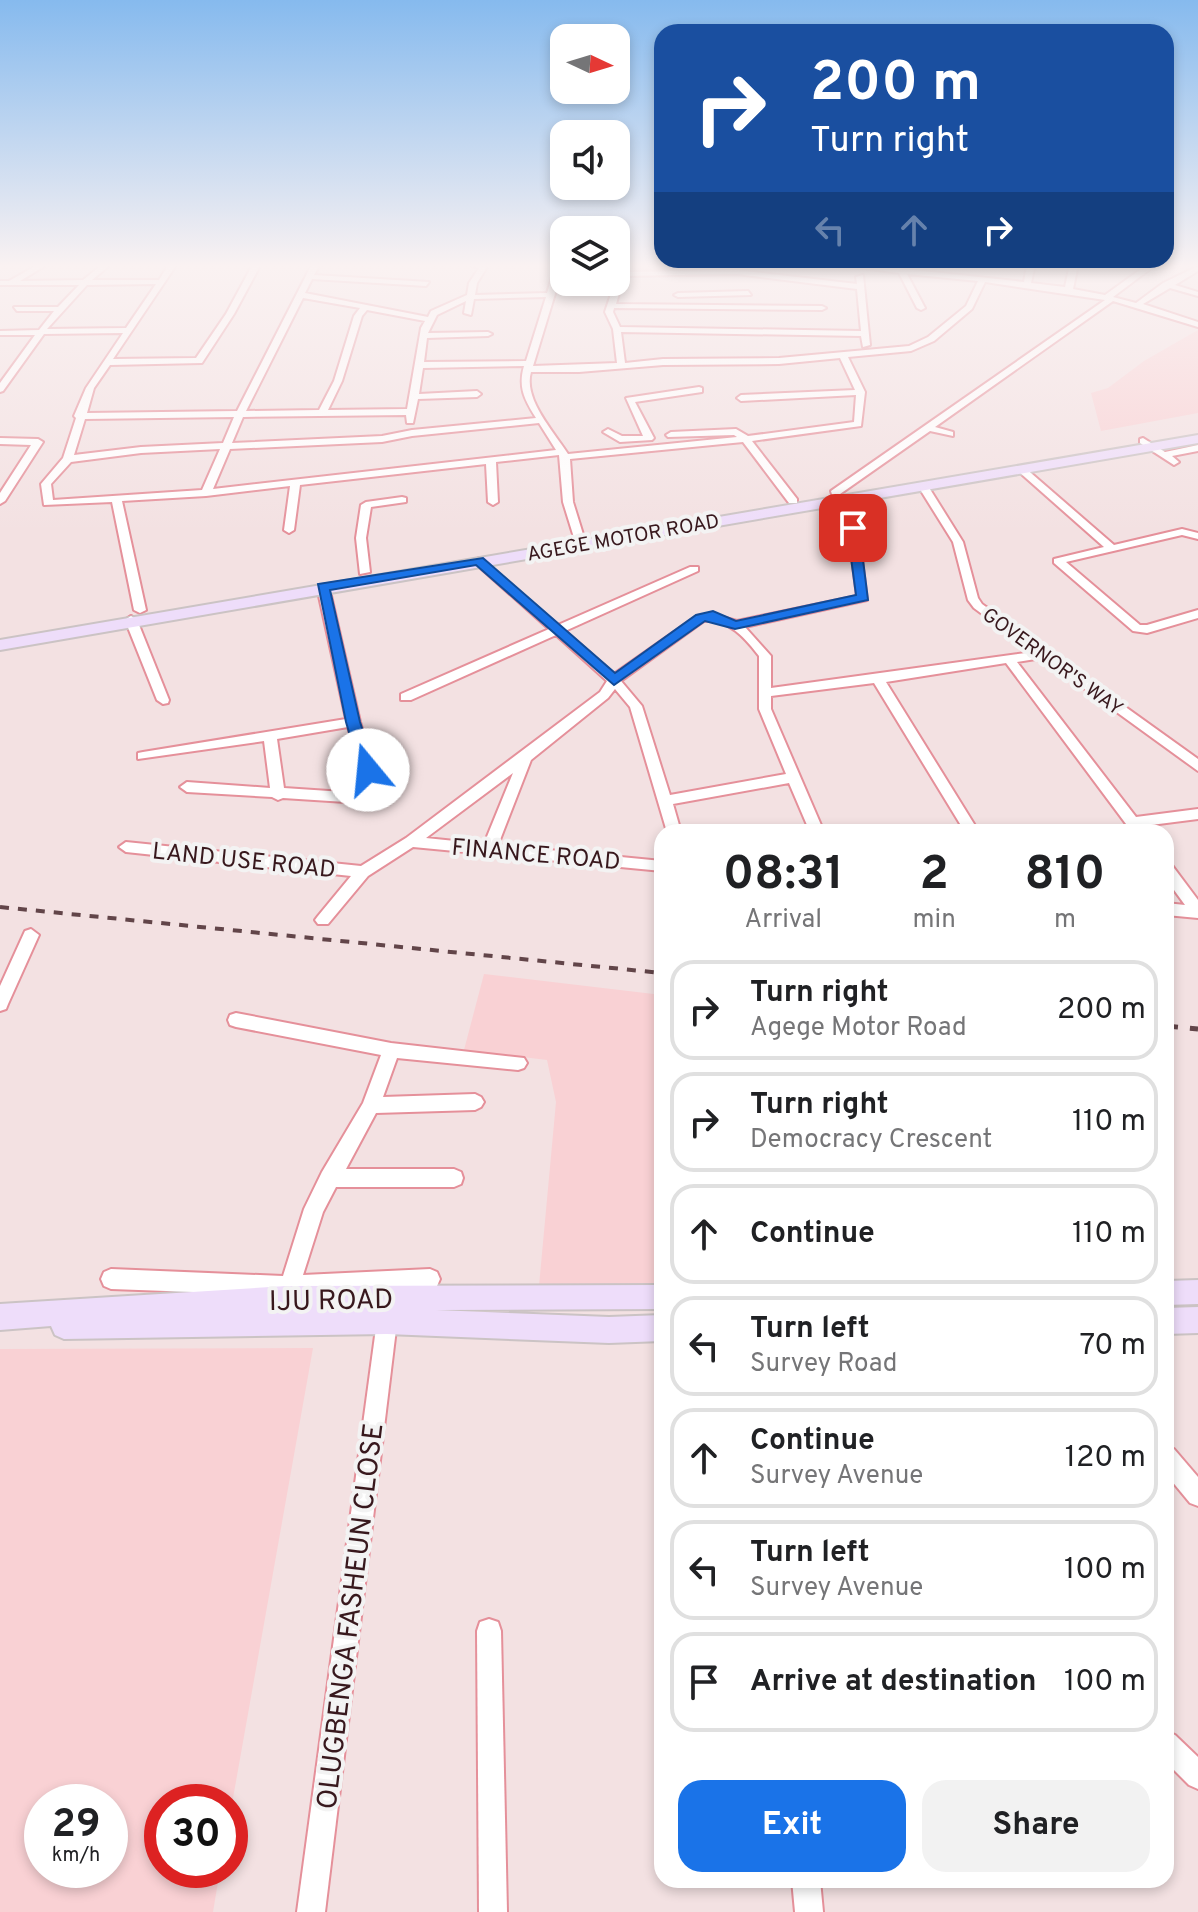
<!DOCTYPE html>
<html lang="en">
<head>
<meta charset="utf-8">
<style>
  :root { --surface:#fff; --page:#f2f2f2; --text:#202124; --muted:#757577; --line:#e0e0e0; --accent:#1a73e8 }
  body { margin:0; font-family:Overpass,sans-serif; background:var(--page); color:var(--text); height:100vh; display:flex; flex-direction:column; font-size:30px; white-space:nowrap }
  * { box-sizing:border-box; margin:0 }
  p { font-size:26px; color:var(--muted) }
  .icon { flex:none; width:44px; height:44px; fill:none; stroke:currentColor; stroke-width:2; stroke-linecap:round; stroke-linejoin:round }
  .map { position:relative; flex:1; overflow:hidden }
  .drawer { position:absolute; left:654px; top:824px; width:520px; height:1064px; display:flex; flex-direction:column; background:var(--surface); border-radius:24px; box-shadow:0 4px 12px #0003 }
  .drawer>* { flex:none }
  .guide { position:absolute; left:654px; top:24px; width:520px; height:244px; border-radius:24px; box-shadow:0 4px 12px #0003; background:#1a4fa0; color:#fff; overflow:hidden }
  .needle { width:52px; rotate:94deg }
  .tools { position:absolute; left:550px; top:24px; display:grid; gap:16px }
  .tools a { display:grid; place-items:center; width:80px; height:80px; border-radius:16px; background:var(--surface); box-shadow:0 4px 12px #0003; font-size:40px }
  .speed { position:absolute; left:24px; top:1784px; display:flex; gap:16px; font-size:40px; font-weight:700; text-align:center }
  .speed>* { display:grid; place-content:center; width:104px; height:104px; border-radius:50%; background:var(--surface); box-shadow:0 4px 12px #0003; line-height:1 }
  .speed small { font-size:20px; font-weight:400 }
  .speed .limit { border:12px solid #d22; background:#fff; color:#111 }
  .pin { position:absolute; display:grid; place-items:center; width:68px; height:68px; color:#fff; margin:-34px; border-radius:16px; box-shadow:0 4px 12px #0006 }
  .me { position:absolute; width:88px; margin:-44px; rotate:343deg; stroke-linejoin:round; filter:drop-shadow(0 0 6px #0008) }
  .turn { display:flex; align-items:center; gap:28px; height:168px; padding:0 24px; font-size:36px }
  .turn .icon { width:104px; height:104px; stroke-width:2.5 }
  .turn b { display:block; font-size:56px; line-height:68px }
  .lanes { display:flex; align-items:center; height:76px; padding:0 24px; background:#0003; justify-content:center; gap:40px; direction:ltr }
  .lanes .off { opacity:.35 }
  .eta { display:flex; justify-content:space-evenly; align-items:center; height:136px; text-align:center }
  .eta b { font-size:48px; font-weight:700; line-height:56px }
  .primary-button { display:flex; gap:16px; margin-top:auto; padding:16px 24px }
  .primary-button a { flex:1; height:92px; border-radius:24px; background:var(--accent); color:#fff; font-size:32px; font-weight:700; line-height:92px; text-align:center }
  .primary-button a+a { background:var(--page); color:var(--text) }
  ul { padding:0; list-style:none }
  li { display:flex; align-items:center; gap:24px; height:100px; margin:0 16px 12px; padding:0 8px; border:4px solid var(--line); border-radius:24px }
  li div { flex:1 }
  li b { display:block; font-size:30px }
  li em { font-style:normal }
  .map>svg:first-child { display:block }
  .built { fill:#f9d1d4; fill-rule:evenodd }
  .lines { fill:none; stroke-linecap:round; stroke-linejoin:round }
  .minor-casing { stroke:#e5909a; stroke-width:4 }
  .major-casing { stroke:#cbc3c4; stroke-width:4 }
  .minor { fill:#fff; fill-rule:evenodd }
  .major { fill:#eeddfa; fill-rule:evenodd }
  .rail-far1 { stroke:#624549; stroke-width:4; stroke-dasharray:9 9; stroke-linecap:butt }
  .rail { stroke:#624549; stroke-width:5; stroke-dasharray:12 12; stroke-linecap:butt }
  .route { fill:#1a73e8; stroke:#114b97; stroke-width:2 }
  .labels { text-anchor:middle; stroke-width:8; stroke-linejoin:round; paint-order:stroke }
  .far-street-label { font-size:20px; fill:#38181d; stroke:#f3f3f3 }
  .street-label { font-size:24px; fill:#38181d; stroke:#f3f3f3 }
  .near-street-label { font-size:28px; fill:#38181d; stroke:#f3f3f3 }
</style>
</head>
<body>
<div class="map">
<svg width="1198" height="1912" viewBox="0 0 1198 1912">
  <rect width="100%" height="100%" fill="#f3e1e2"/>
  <!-- built -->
  <g class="built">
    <path d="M1198,330V413L1101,431L1091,393L1108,388L1144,361Z"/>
    <path d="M484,974L662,995V1286H539L556,1102L547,1060L464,1050Z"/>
    <path d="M313,1348L230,1815V1802H162V1870H220L213,1912H0V1349ZM42,1802H110V1870H42Z"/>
  </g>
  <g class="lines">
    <!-- minor casing -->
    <g class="minor-casing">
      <g id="minor">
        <path d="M39,264H48L20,281L83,280L103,264H111L92,280H159L169,264H177L113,359L196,358L226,314L253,264H261L234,314L202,363L110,365L94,388L87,413L237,411L312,264H320L314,275L429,282L426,286L312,279L305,293L428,317L431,311L467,295L469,283L479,268L467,264L487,267L477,283L475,295L547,293L556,264H564L533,366L617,363L613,329L605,312L621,264L628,265L626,272L737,270L857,284L856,277L863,275L870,345L863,347L861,336L621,332L625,363L663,359L779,358L909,346L928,337L966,306L978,281L907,274L925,308L921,310L917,308L899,273L833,264L897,269L894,264H902L904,269L1024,282L1027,264H1035L1031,283L1065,287L1070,264H1078L1073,289L1105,295L1148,264H1157L1113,297L1136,303L1163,283L1198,266V271L1175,285L1198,292V296L1170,288L1143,304L1198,322V327L1113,301L935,427L953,432V436L930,431L840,494L842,502H834L831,491L1105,300L985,282L972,309L934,341L911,351L848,357L865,392L861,426L752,441L797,499V503H789L743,442L570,459L573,502L586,544L581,547L576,544L563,502L559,455L496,462L498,502L493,505L488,502L486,464L300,485L294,530L289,533L284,530L290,486L206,496L122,501L146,610L140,613L134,610L112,502L44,505L41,484L63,458L76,418L74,416L86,388L123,333L44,334L3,391L0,392V383L35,335H0V331L39,330L54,311H17L14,307H58L79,285H0V281H9ZM737,274L857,289L861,331L620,327L613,312L614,308L822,310L826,308L822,306L616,304L624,276ZM156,284L126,328L47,329L87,285ZM546,297L526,361L424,362L427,338L488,336L492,334L488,332L428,333L437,315L466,301L464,313L471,315L474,299ZM303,298L360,308L354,316L334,381L319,410L246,411ZM367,310L425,321L421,328L407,409L328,410L342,381L362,316ZM840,358L855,390L741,395L737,398L741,401L856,395L854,422L748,436L736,429L671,432L666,435L668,437L734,435L737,437L568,454C554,432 523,399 531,372H579L663,365L779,364ZM524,366C518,387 524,399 536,418L412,430L382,436L232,443L243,417L406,415L407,423H413L418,399L477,397L481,394L477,391L419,394L423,368ZM234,417L223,443L141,447L74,455L85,419ZM539,423L556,450L213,489L230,449L382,442L412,436ZM220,449L202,490L53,500L51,484L71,462L141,453Z"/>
        <path d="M748,291L751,295L678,297L674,295L678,293Z"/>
        <path d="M699,387L702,388V392L635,402L654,438L652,440L620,442L603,432L608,429L622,436H643L626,398Z"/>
        <path d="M0,438L38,439L43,442L5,501L0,504V493L31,445L0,444Z"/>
        <path d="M1143,438L1165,452L1198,445V451L1172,456L1179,462L1174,465L1140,443V439Z"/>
        <path d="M1018,467H1024L1114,545L1182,529L1198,533V539L1182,535L1066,562L1140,625H1147L1198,610V618L1147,633L1133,631L1054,563V559L1104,547L1018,471Z"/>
        <path d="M923,483L928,486L963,542L978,598L982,604L1198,759V771L1042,658L1017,662L1136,817L1198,809V819L1143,826L1147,832H1132L1006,663L886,682L979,832H965L874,683L771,696V709L824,832H810L789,783L673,804L681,832H667L630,707L615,689L608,698L531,760L498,845L662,861V871L413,847L368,876L328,924H318L315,920L318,916L351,876L126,852L119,847L126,842L361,866L406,838L600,692L607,681L556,635L411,700H401V694L549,629L475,563L473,561L479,558L558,625L690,567H698V571L565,631L614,674L697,616L711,614L737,621L857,596L848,528L853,525L858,528L867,600L745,627L771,656V688L1033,652L974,608L968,600L953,542L918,486ZM704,621C729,619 745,638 759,656V709L786,774L670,795L642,706L621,681ZM513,773L484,844L426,838Z"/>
        <path d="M402,497L406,498V502L371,507L366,538L370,572L360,574L356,538L361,505L366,502Z"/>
        <path d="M319,585L329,587L360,722L379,786L374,797L361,803L283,798L278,800L272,797L187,792L180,787L187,782L270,788L264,741L138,759V753L143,752L346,719L317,587ZM348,727L365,786L363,791L359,793L284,788L277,739Z"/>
        <path d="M131,616L137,620L169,700L168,703L163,704L157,700L125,620Z"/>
        <path d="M1166,863L1171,864L1198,900V918L1166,915V903L1185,905L1166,879Z"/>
        <path d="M31,929L39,935L8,1004L6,1009L0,1011V986L25,931Z"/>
        <path d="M236,1013L391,1043L524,1058L527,1063L524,1068L518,1070L397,1058L383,1097L475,1094L481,1097L484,1102L481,1107L475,1110L376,1113L346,1169H454L461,1172L463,1178L461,1184L454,1187H336L323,1212L303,1275L430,1269L437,1272L440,1279L437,1286L430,1289L296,1295L294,1301L287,1304L280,1301L277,1295L111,1289L104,1286L101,1279L104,1272L111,1269L283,1276L304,1209L322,1172L363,1103L381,1055L236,1027L230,1025L228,1020L230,1015Z"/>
        <path d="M387,1311L394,1314L397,1321L325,1912H297L377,1321L380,1314Z"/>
        <path d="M1166,1446L1174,1449L1198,1477V1506L1190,1503L1166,1474Z"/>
        <path d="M489,1619L498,1622L501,1631L507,1912H479L477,1631L480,1622Z"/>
        <path d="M1166,1731L1175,1735L1198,1757V1789L1189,1785L1166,1762Z"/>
        <path d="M792,1880H820L823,1912H795Z"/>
      </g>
    </g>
    <!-- major casing -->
    <g class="major-casing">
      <g id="major">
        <path d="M1198,435V443L0,650V640Z"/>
        <path d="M1198,1280V1304L1166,1305V1281Z"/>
        <path d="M662,1285V1309L436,1310L609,1317L662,1315V1341L609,1343L387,1334L64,1339L55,1335L51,1326L0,1330V1304L286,1286Z"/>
        <path d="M1198,1307V1333L1166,1334V1308Z"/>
      </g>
    </g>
    <!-- minor -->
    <use href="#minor" class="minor"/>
    <!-- major -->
    <use href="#major" class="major"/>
    <!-- rail-far1 -->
    <path class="rail-far1" d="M0,907L662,973"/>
    <!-- rail -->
    <path class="rail" d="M1166,1026L1198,1029"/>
  </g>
  <!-- sky -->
  <linearGradient id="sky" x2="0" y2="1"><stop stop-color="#86baee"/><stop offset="0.5" stop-color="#faf2f2"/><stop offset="1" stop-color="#faf2f2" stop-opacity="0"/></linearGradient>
  <rect width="1198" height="532" fill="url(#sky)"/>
  <!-- route -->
  <path class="route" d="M853,524L859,528L868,600L735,629L705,621L614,685L476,565L330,590L360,722L376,770L368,775L360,770L346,722L318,584L483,558L615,673L696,615L713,611L736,621L856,595L847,528Z"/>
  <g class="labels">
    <!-- far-street labels -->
    <g class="far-street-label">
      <text transform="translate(623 537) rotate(-10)" y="7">AGEGE MOTOR ROAD</text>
      <text transform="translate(1053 661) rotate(36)" y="7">GOVERNOR'S WAY</text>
    </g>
    <!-- street labels -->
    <g class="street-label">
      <text transform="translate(536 854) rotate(5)" y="8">FINANCE ROAD</text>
      <text transform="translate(244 860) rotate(6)" y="8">LAND USE ROAD</text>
    </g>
    <!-- near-street labels -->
    <g class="near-street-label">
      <text transform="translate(331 1299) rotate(-1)" y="10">IJU ROAD</text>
      <text transform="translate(349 1616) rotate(-83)" y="10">OLUGBENGA FASHEUN CLOSE</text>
    </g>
  </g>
</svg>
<div class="tools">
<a><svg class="needle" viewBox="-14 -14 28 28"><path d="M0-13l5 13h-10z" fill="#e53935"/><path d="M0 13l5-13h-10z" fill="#757577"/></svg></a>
<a><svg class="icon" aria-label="sound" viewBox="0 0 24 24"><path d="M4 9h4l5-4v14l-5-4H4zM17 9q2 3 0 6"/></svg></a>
<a><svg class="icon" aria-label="layers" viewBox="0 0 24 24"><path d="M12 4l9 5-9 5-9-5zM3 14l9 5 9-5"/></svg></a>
</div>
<div class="speed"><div>29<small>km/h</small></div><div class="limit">30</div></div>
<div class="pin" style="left:853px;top:528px;background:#d93025"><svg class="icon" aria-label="arrive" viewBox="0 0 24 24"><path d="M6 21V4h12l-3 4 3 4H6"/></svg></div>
<svg class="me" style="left:368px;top:770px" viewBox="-20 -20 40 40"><circle r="19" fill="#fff"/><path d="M0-13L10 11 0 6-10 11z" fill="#1a73e8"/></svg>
<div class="guide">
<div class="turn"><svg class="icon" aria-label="right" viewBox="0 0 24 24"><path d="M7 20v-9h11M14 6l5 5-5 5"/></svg><div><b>200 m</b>Turn right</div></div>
<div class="lanes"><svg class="icon off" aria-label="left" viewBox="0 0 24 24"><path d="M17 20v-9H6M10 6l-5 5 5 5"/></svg><svg class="icon off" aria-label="ahead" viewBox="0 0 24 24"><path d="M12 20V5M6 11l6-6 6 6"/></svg><svg class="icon" aria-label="right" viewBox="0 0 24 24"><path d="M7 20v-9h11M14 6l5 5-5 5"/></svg></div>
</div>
<section class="drawer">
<div class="eta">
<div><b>08:31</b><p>Arrival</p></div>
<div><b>2</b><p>min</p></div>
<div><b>810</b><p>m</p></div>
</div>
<ul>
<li><svg class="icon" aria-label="right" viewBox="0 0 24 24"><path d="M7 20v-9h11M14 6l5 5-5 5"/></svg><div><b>Turn right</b><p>Agege Motor Road</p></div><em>200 m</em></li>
<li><svg class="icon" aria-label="right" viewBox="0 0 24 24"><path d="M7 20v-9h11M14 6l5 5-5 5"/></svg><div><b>Turn right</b><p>Democracy Crescent</p></div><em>110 m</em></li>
<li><svg class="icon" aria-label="ahead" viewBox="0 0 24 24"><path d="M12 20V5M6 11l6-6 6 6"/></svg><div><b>Continue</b></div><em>110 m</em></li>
<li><svg class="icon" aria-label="left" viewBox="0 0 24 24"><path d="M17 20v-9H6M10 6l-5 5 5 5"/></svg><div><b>Turn left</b><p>Survey Road</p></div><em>70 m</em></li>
<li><svg class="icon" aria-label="ahead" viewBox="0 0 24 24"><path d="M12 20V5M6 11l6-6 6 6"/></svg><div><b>Continue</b><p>Survey Avenue</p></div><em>120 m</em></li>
<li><svg class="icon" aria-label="left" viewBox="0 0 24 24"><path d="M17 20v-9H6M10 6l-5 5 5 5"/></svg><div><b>Turn left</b><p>Survey Avenue</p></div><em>100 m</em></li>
<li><svg class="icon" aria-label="arrive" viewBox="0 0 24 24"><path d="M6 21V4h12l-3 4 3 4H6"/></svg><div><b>Arrive at destination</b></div><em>100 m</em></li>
</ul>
<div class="primary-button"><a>Exit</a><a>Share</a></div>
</section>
</div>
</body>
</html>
